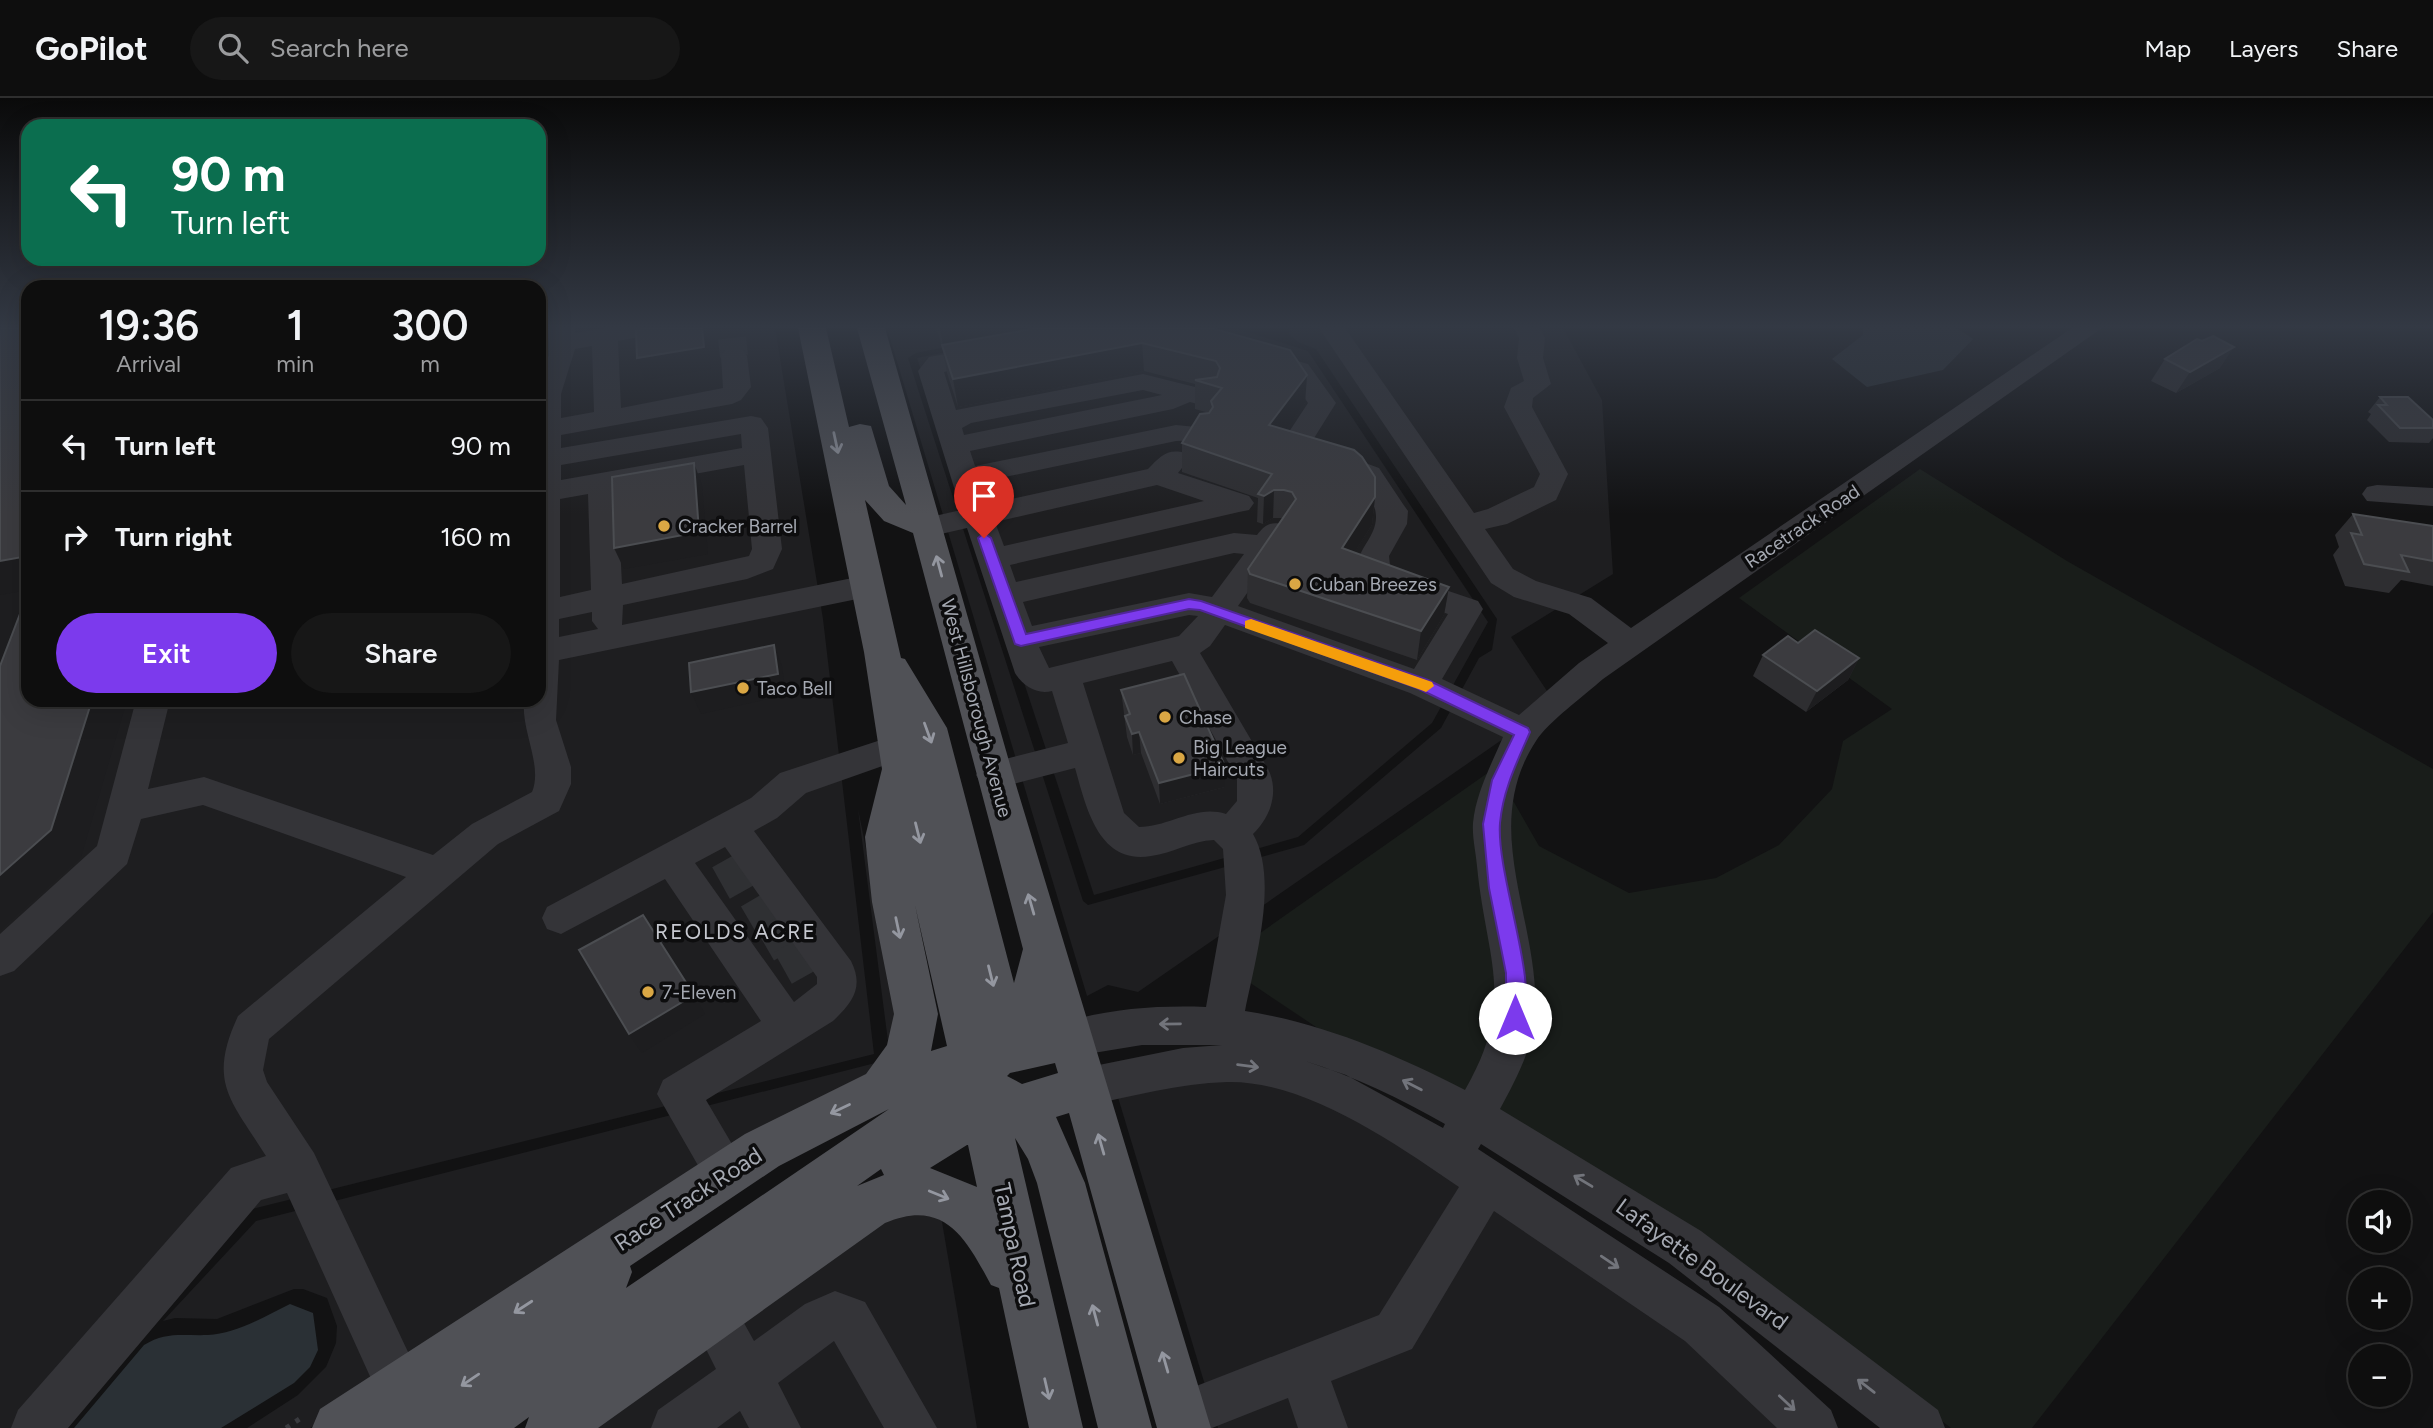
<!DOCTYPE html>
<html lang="en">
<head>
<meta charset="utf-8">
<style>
  :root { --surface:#0e0e0e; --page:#171717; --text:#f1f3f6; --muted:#9b9c9e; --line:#2e2e2e; --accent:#7c3aed }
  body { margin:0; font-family:Figtree,sans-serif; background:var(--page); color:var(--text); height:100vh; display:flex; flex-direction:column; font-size:26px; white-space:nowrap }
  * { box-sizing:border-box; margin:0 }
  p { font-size:23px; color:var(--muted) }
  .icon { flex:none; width:38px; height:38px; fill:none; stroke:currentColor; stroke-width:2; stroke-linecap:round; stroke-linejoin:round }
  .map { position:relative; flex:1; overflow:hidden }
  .drawer { position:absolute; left:21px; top:182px; width:525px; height:427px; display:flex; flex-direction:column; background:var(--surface); border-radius:21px; box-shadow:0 7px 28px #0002,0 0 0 2px var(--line) }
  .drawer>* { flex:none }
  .hud { position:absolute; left:21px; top:21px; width:525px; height:147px; border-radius:21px; box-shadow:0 7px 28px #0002,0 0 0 2px var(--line); background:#0b6e4f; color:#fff; overflow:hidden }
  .tools { position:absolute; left:2348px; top:1092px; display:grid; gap:14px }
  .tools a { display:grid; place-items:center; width:63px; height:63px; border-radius:50%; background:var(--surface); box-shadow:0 7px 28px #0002,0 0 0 2px var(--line); font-size:35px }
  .pin { position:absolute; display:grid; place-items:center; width:60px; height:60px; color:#fff; margin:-72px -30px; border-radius:50% 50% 50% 0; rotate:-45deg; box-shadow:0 0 7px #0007 }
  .pin .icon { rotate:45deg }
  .me { position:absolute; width:77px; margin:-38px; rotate:0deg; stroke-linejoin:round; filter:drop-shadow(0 0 5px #0008) }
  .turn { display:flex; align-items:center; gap:24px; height:147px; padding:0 35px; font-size:32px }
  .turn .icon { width:91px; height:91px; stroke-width:2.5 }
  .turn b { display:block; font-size:49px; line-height:60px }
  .eta { display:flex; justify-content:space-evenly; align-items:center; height:119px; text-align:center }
  .eta b { font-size:42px; font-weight:600; line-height:49px }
  .button { display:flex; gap:14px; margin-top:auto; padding:14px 35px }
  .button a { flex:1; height:80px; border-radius:42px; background:var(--accent); color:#fff; font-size:28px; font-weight:600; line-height:80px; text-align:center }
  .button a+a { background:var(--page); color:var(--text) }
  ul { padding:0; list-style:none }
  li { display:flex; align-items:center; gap:21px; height:91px; padding:0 35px; border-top:2px solid var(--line) }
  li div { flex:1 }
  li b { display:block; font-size:26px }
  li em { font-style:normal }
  header { display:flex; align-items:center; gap:42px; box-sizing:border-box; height:98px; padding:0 35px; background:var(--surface); border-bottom:2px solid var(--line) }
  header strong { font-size:33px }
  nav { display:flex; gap:38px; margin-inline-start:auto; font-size:24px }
  .search { width:490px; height:63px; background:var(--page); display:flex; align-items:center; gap:18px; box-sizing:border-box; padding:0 24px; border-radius:38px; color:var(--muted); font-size:26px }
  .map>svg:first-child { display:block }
  .built { fill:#1e1e20 }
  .green { fill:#191d1a }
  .water { fill:#2a3035 }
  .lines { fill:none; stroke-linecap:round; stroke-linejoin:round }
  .minor-tunnel-far1 { stroke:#2f3033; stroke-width:28; stroke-dasharray:28 14; stroke-linecap:butt }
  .minor-tunnel { stroke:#2f3033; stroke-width:36; stroke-dasharray:36 18; stroke-linecap:butt }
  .path { stroke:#3a3b3f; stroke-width:5; stroke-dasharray:4.5 7; stroke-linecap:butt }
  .minor { fill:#343438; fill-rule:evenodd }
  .major { fill:#505156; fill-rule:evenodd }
  .wall { fill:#2e2e31 }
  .shaded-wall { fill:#1d1d1f }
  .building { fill:#3b3b3f; stroke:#4b4d51; stroke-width:2 }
  .oneway { stroke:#9497a0 }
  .oneway2 { stroke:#72747b }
  .route { fill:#7c3aed; stroke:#51269a; stroke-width:2 }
  .slow { fill:#f59e0b }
  .poi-dot { fill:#daa744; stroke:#0d0d0e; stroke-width:2.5 }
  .labels { text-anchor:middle; stroke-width:7; stroke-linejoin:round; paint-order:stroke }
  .poi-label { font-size:19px; fill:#a5a9b2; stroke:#0d0d0e; text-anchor:start }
  .street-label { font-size:19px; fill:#a5a9b2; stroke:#0d0d0e }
  .neighbourhood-label { font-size:21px; letter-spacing:2px; fill:#c6c8cf; stroke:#0d0d0e }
  .near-street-label { font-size:23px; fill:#a5a9b2; stroke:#0d0d0e }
</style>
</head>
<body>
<header>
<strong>GoPilot</strong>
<div class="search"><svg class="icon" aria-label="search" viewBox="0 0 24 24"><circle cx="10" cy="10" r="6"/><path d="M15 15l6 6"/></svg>Search here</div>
<nav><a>Map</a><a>Layers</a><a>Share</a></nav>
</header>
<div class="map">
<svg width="2433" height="1330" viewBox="0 0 2433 1330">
  <rect width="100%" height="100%" fill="#121213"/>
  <!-- built -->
  <g class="built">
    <path d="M0,230H28V602H539V230H775L823,521L874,956L252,1111L46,1330H0Z"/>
    <path d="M887,230H1041L916,255L908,260L1083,803L1088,807L1304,747L1441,630L1479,560L1492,552L1497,521L1316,251L1298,244L1289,236V230H1563L1602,302L1613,476L1511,539L1555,605L1138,894L1108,887L1087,898Z"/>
    <path d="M1064,230H1235L1308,253L1488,524L1432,625L1298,739L1094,797L917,260Z"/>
    <path d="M858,711L900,919L892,954L876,978L756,1039L677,1091L674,1089L661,1101L310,1330H247L298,1297L326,1269L336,1245L337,1228L327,1200L303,1191H294L217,1221L175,1220L163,1223L256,1123L883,963L889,951Z"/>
    <path d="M1227,980L1266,985L1323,1005L1375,1030L1691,1241L1786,1330H1218L1117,996Z"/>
    <path d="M898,1111L941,1118L977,1330H580Z"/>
  </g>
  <!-- green -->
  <g class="green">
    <path d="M1920,371L2067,463L2433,671V814L2032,1330H1951L1695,1136L1494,1013L1512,789L1511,699L1539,748L1629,795L1716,780L1779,747L1832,691L1843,643L1892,611L1739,500Z"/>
    <path d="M1489,674L1499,917L1465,998L1325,935L1219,864Z"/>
  </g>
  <!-- water -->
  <g class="water">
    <path d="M1863,230H1957L1973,241L1943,272L1867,289L1832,261L1863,237Z"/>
    <path d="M290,1206L313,1215L318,1252L310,1269L294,1285L221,1330H74L144,1247C166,1233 183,1238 208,1237C235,1236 266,1218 290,1206Z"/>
  </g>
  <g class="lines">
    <!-- minor-tunnel-far1 -->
    <path class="minor-tunnel-far1" d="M732,240L734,258"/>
    <!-- minor-tunnel -->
    <g class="minor-tunnel">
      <path d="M721,785L746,771"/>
      <path d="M750,824L774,810"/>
      <path d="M765,847L791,832"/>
      <path d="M783,870L808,856"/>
    </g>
    <!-- path -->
    <path class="path" d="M286,1330L304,1318"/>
    <!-- minor -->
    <g class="minor">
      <path d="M549,230H575V235L605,230H664L660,235L618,243L621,310L723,290L721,258L725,252H743L747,258L751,289L741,302L732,306L561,337V350L751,318L761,320L768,330L782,451L773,471L747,481L623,507L622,527L867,477L878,481L883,488L878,495L867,499L559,562L556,622L571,669V686L559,713L498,746L269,941L263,972L267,984L314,1055L417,1273L424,1290L417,1307L400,1314L383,1307L287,1095L261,1102L68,1330H11L18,1312L231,1070L266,1058C231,1002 207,985 238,918L406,779L203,707L141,721L127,766L14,873L0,878V836L97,748L136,602H170L148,691L204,679L433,757L472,726L532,694C543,667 521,634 524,602H539V284L549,257ZM592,248L594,314L561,320V296L575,251ZM741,336L742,350L561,382V367ZM744,367L752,451L749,458L622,486L617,390ZM588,396L591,492L560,499V401ZM592,514V523L598,531L559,539V521Z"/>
      <path d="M1319,230H1345L1474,415L1488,411L1534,389L1540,376L1504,309L1511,290L1524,283L1517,260L1519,240L1514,230H1540L1545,240L1543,260L1551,286L1533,300L1532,309L1568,376L1556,402L1507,426L1485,431L1513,471L1536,483L1591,500L1631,530L2072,230H2102L1603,581C1585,597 1548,624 1536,643C1478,731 1541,824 1535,917C1533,950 1515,983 1500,1011L1701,1133L1938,1312L1945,1330H1880L1669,1165L1481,1046L1478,1051L1719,1209L1831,1312L1838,1330H1777L1685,1243L1494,1113L1412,1251L1331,1283L1348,1330H1298L1288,1300L1212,1330H1160L1155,1318L1163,1301L1379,1217L1459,1089C1396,1046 1305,982 1227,984C1179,985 1131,999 1084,1008L1069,1003L1063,989L1069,975L1084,970L1183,950L1222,947H1142L1069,959L1054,954L1048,941L1054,928C1101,911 1156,907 1206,909L1226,797L1223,751L1214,742C1191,743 1173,755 1151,758C1098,767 1086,708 1075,670L994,691L982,687L976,677L982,667L1068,645L1052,593C1037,597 1023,588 1015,575L967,430L928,439L917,436L913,429L917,422L961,412L918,273L929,259L990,248L999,250L1003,256L999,262L944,274L956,312L1143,276L1215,294L1218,300L1215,306L1205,308L1190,304L1173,311L970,353L975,368L1176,327L1207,330L1211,336L1207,342L1176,343L981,384L989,406L1148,371C1160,359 1167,350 1185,355L1189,361L1178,375L1249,398L1254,405L1249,412L1239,414L1010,467L1016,484L1234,435L1257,437C1266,425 1272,423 1286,427L1290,434L1238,508L1414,571L1448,516C1422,507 1384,499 1364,479C1341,455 1393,437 1370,400C1367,395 1363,386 1358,382C1342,371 1307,367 1287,355L1283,343L1308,305L1290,278L1257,268L1253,262L1257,256L1266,254L1308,266L1336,305L1311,345L1379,370L1403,406L1408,413L1407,426L1389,458L1390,467L1419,483L1478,503L1483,511L1442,581L1519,617L1579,565L1608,545L1569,516L1514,499L1491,485ZM1143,292L1162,297L964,337L962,330L971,325ZM1157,387L1204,403L1004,448L995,424ZM1234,455L1244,456L1212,499L1189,495L1032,528L1023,504ZM1189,517L1198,518L1179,538L1049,570L1039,549ZM1225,527L1410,595L1503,639C1491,667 1476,695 1473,725C1472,739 1476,755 1477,768C1486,862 1517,901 1465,992C1395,956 1323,925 1245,913C1255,863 1279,781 1253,736C1271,718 1280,693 1267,669L1200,555L1210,548ZM1172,563L1237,680V703L1226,716C1196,706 1169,729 1139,729L1124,715L1083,585ZM1305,963C1354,978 1401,1001 1445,1026L1443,1030L1346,977Z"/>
      <path d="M2377,387L2433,390V408L2367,403L2362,396L2367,389Z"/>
      <path d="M896,637L908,641L913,650L908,659L806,695L777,720L754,733L851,863C864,889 853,904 833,923L706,1002L749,1075L743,1090L727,1096L711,1090L657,996L663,982L761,923L665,781L561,836L547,831L542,820L547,809L751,700L780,675ZM725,749L817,879V886L794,904L695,765Z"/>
      <path d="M713,1193L730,1200L754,1243L805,1206L835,1193L865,1204L937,1330H884L834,1243L778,1285L801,1330H749L740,1313L717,1330H651L658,1312L716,1271L689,1217L696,1200Z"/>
    </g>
    <!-- major -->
    <path class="major" d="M798,230H826L849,329L860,326L871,328L889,388L906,407L857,230H885L1013,677L1211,1330H1157L1069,1015L1056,1019L1085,1085L1152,1330H1098L1037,1085L1028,1061L1015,1040L1083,1330H1029L999,1190L991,1187C967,1142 945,1099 885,1125L598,1330H525L529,1319L514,1330H312L320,1311L745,1036L866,976L887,947L894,916L872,804L865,739L882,671L864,554ZM865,402L884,423L913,435L1023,851L1014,885L947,630L905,561L901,560ZM915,807L947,948L931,953L938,916ZM1055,965L1058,975L1022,986L1007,978L1010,975ZM889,1011L626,1190L632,1174L630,1168L779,1068ZM968,1047L977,1089L930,1070L967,1047ZM881,1071L884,1077L857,1088Z"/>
  </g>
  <!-- wall -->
  <g class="wall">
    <path d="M936,230H1211L1307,277L1305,305L1285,332L1375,399L1372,427L1354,455L1449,489L1444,517L1417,562L1250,505L1247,500L1248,471L1283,420H1273L1263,426L1257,424L1258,400L1182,374V345L1209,315L1195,311V286L1144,273L958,309L947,275L942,248Z"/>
    <path d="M2165,261L2220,270L2176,295L2151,283Z"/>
    <path d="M2380,299L2433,322V340L2429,345L2389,344L2367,322L2371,316L2368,314Z"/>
    <path d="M2353,416L2433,428V488L2401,482L2389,495L2345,488L2333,457L2339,449L2335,437Z"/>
    <path d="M1798,545L1859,560L1848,582L1806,614L1753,578L1763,557Z"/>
    <path d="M1121,592L1225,689L1160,706L1141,655L1133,657L1127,639Z"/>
  </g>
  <!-- shaded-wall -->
  <g class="shaded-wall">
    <path d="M702,230H703L708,244L711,271L645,282L637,260Z"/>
    <path d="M940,230H1094L944,253Z"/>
    <path d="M1142,245L1144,273L958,309L953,281Z"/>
    <path d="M2234,249L2220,270L2176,295L2190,274Z"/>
    <path d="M1307,277L1305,305L1268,356L1269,327Z"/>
    <path d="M694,365L702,387L708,456L624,471L614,450Z"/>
    <path d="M1274,392L1273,420L1263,426L1264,398Z"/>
    <path d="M1375,399L1372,427L1339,479L1342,450Z"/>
    <path d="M28,458V492L0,497V463Z"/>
    <path d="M1449,489L1444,517L1417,562L1421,533Z"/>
    <path d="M774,547L782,568L786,597L701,616L691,594Z"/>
    <path d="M1859,560L1848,582L1806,614L1817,593Z"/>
    <path d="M92,602H127L81,759L0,832V777Z"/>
    <path d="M1139,634L1141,655L1133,657L1132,636Z"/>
    <path d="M1225,668V689L1160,706L1159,685Z"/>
    <path d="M694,897L705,916L642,955L629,936Z"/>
  </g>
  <!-- building -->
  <g class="building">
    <path d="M0,230H28V458L0,463Z"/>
    <path d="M651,230H702L704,249L637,260L636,232Z"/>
    <path d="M1038,230H1211L1290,252L1307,277L1269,327L1354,352L1362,359L1375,379V399L1342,450L1449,489L1421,533L1250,476L1248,471L1296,401L1292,394L1284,392H1274L1264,398L1258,396L1272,376L1182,345L1200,316L1209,315L1213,309L1211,303L1222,290L1195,282L1217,279L1220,270L1216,263L1142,245L953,281L942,247Z"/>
    <path d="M2213,238L2234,249L2190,274L2165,261L2197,241L2202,243Z"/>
    <path d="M2380,299H2408L2433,322V330H2400L2378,307H2387Z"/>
    <path d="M694,365L699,434L614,450L612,379Z"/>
    <path d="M2353,416L2433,428V463L2401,457L2409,474L2364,466L2351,435L2362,437Z"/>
    <path d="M28,495V602H92L51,732L0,777V568Z"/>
    <path d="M1815,532L1859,560L1817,593L1763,557L1788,538L1798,545Z"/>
    <path d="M774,547L778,576L691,594L689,565Z"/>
    <path d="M1184,576L1225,668L1159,685L1139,634L1132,636L1125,618L1130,616L1121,592Z"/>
    <path d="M643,817L694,897L629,936L579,852Z"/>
  </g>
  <!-- one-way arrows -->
  <defs><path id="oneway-shaft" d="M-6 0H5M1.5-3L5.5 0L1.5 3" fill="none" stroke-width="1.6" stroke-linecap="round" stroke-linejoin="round" transform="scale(1.75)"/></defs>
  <g class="oneway">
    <use href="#oneway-shaft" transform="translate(836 345) rotate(78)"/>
    <use href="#oneway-shaft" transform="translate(939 468) rotate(-105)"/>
    <use href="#oneway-shaft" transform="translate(928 635) rotate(70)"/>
    <use href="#oneway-shaft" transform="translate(918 735) rotate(76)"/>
    <use href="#oneway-shaft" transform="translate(1031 806) rotate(-106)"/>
    <use href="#oneway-shaft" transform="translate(898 830) rotate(78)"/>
    <use href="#oneway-shaft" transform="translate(991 878) rotate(76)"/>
    <use href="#oneway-shaft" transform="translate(840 1011) rotate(155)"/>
    <use href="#oneway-shaft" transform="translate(1101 1046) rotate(-106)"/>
    <use href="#oneway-shaft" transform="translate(939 1097) rotate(22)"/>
    <use href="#oneway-shaft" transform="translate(523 1209) rotate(147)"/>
    <use href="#oneway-shaft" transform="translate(1095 1217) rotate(-105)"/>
    <use href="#oneway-shaft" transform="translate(1165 1264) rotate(-106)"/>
    <use href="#oneway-shaft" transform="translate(470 1282) rotate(146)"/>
    <use href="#oneway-shaft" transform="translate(1047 1291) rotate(77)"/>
  </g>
  <g class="oneway2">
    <use href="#oneway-shaft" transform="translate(1170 926) rotate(179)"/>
    <use href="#oneway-shaft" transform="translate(1248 968) rotate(7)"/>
    <use href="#oneway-shaft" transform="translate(1412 987) rotate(-153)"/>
    <use href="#oneway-shaft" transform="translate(1583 1083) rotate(-149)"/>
    <use href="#oneway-shaft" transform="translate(1610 1164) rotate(34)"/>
    <use href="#oneway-shaft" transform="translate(1866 1288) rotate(-142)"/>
    <use href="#oneway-shaft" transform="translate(1787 1305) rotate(43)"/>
  </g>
  <!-- sky -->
  <linearGradient id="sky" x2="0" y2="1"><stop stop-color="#0a0a0a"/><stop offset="0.55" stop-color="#333944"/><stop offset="1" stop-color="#333944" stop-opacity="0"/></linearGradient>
  <rect width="2433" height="416" fill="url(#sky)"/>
  <!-- route -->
  <path class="route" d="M984,435L991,440L1026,536L1189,501L1201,503L1428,582L1528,630L1530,634C1517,664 1503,692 1500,725C1496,776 1540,887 1522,925L1515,928L1508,925L1506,920V875L1489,790L1483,726L1492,682L1514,637L1417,590L1200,512L1189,511L1021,548L1015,546L978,440Z"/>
  <!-- slow -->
  <path class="slow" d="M1251,521L1432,584L1434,588L1426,594L1421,592L1245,530V523Z"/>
  <!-- markers -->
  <g class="poi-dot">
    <circle cx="664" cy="428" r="7"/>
    <circle cx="1295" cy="486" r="7"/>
    <circle cx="743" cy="590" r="7"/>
    <circle cx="1165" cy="619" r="7"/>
    <circle cx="1179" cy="660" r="7"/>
    <circle cx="648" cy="894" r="7"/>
  </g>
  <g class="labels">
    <!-- poi labels -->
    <g class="poi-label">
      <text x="678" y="435">Cracker Barrel</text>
      <text x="1309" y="493">Cuban Breezes</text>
      <text x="757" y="597">Taco Bell</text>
      <text x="1179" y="626">Chase</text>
      <text x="1193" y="656">Big League<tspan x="1193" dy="22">Haircuts</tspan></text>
      <text x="662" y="901">7-Eleven</text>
    </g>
    <!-- street labels -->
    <g class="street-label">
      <text transform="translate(1802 428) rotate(-34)" y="7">Racetrack Road</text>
      <text transform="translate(977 610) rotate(75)" y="7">West Hillsborough Avenue</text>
    </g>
    <!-- neighbourhood labels -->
    <g class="neighbourhood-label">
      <text x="736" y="841">REOLDS ACRE</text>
    </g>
    <!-- near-street labels -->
    <g class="near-street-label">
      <text transform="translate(688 1101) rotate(-33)" y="8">Race Track Road</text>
      <text transform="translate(1015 1147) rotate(78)" y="8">Tampa Road</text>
      <text transform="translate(1702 1166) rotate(36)" y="8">Lafayette Boulevard</text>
    </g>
  </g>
</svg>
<div class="tools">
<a><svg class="icon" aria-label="sound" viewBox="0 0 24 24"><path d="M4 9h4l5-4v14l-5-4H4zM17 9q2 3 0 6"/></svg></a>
<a>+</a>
<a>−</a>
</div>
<div class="pin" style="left:984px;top:440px;background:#d93025"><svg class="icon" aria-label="arrive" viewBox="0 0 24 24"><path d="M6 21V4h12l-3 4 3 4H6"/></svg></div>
<svg class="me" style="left:1515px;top:920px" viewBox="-20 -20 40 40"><circle r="19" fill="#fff"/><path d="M0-13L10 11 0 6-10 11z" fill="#7c3aed"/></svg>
<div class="hud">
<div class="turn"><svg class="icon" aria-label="left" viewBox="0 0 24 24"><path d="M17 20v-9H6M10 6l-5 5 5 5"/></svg><div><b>90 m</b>Turn left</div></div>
</div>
<section class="drawer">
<div class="eta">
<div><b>19:36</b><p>Arrival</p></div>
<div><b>1</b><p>min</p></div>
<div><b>300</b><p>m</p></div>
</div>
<ul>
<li><svg class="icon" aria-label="left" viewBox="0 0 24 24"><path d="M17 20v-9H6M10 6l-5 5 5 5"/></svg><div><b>Turn left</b></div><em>90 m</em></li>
<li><svg class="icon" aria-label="right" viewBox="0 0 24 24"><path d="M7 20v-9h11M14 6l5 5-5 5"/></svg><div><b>Turn right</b></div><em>160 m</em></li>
</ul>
<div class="button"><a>Exit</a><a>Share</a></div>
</section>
</div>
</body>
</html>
